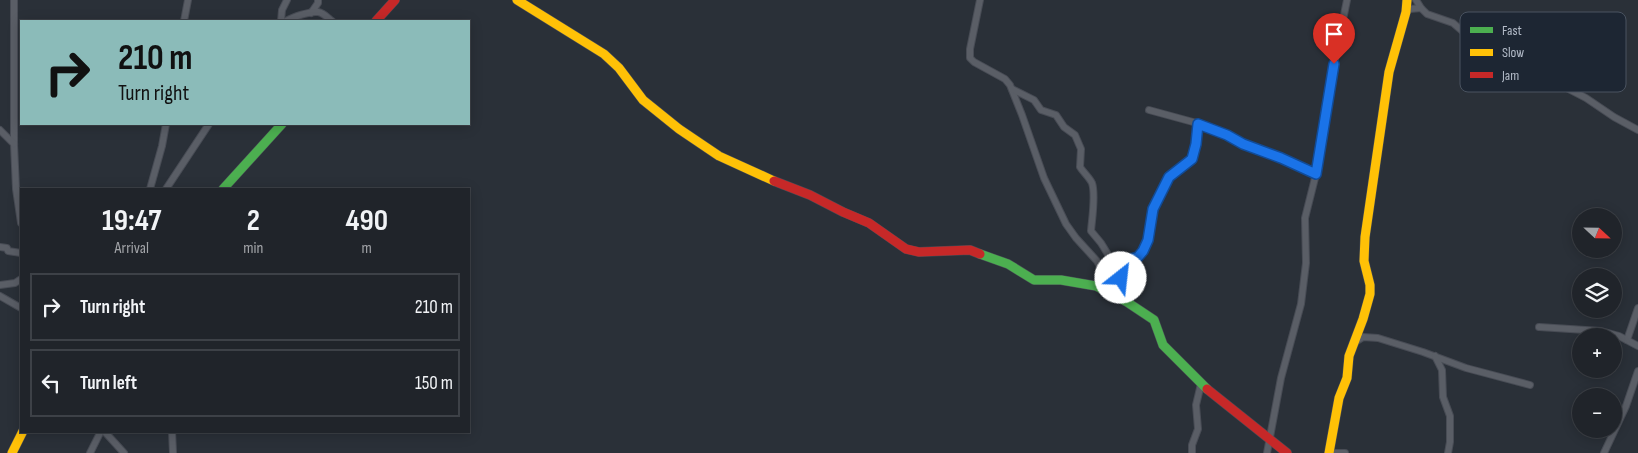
<!DOCTYPE html>
<html lang="en">
<head>
<meta charset="utf-8">
<style>
  :root { --surface:#20242a; --page:#2d3036; --text:#f1f3f6; --muted:#a2a4a8; --line:#3d4147 }
  body { margin:0; font-family:"Sofia Sans Condensed",sans-serif; background:var(--page); color:var(--text); height:100vh; display:flex; flex-direction:column; font-size:19px; white-space:nowrap }
  * { box-sizing:border-box; margin:0 }
  p { font-size:16px; color:var(--muted) }
  .icon { flex:none; width:28px; height:28px; fill:none; stroke:currentColor; stroke-width:2; stroke-linecap:round; stroke-linejoin:round }
  .map { position:relative; flex:1; overflow:hidden }
  .panel { position:absolute; left:20px; top:188px; width:450px; height:245px; display:flex; flex-direction:column; background:var(--surface); border-radius:0px; box-shadow:0 2px 12px #0003,0 0 0 1px var(--line) }
  .panel>* { flex:none }
  .banner { position:absolute; left:20px; top:20px; width:450px; height:105px; border-radius:0px; box-shadow:0 2px 12px #0003,0 0 0 1px var(--line); background:#8bbbb9; color:#111; overflow:hidden }
  .needle { width:32px; rotate:112deg }
  .fabs { position:absolute; left:1572px; top:208px; display:grid; gap:10px }
  .fabs a { display:grid; place-items:center; width:50px; height:50px; border-radius:50%; background:var(--surface); box-shadow:0 2px 12px #0003,0 0 0 1px var(--line); font-size:25px }
  .pin { position:absolute; display:grid; place-items:center; width:42px; height:42px; color:#fff; margin:-51px -21px; border-radius:50% 50% 50% 0; rotate:-45deg; box-shadow:0 0 5px #0007 }
  .pin .icon { rotate:45deg }
  .me { position:absolute; width:55px; margin:-28px; rotate:29deg; stroke-linejoin:round; filter:drop-shadow(0 0 4px #0008) }
  .turn { display:flex; align-items:center; gap:18px; height:105px; padding:0 15px; font-size:22px }
  .turn .icon { width:65px; height:65px; stroke-width:2.5 }
  .turn b { display:block; font-size:35px; line-height:42px }
  .eta { display:flex; justify-content:space-evenly; align-items:center; height:85px; text-align:center }
  .eta b { font-size:30px; font-weight:700; line-height:35px }
  ul { padding:0; list-style:none }
  li { display:flex; align-items:center; gap:15px; height:68px; margin:0 10px 8px; padding:0 5px; border:2px solid var(--line); border-radius:0px }
  li div { flex:1 }
  li b { display:block; font-size:19px }
  li em { font-style:normal }
  .map>svg:first-child { display:block }
  .lines { fill:none; stroke-linecap:round; stroke-linejoin:round }
  .street-casing { stroke:#484c55; stroke-width:8 }
  .fast-casing { stroke:#484c55; stroke-width:10 }
  .slow-casing { stroke:#484c55; stroke-width:10 }
  .jam-casing { stroke:#484c55; stroke-width:10 }
  .street { stroke:#5a5e66; stroke-width:6 }
  .fast { stroke:#4caf50; stroke-width:9 }
  .slow { stroke:#ffc107; stroke-width:9 }
  .jam { stroke:#c62828; stroke-width:9 }
  .route-casing { stroke:#114b97; stroke-width:12 }
  .route { stroke:#1a73e8; stroke-width:9 }
  .key { fill:#1d2633; stroke:#4a5360; stroke-width:1 }
  .key-label { font-size:14px; fill:#b4bcc9 }
</style>
</head>
<body>
<div class="map">
<svg width="1638" height="453" viewBox="0 0 1638 453">
  <rect width="100%" height="100%" fill="#2a3038"/>
  <g class="lines">
    <!-- street casing -->
    <g class="street-casing">
      <g id="street">
        <path d="M14,0V144L16,189L21,223"/>
        <path d="M980,0L970,49V58L974,62L1005,79L1010,85L1022,115L1044,178L1066,224L1076,238L1097,261L1114,294"/>
        <path d="M1416,0L1421,8"/>
        <path d="M1406,12L1410,9L1421,8L1427,14L1453,23L1502,65L1534,71L1586,98L1614,117L1638,130"/>
        <path d="M311,13L318,3V0"/>
        <path d="M184,21L188,0"/>
        <path d="M281,21L282,10L287,0"/>
        <path d="M286,21C293,17 310,11 318,12C324,13 328,18 332,21"/>
        <path d="M1012,89L1034,100L1041,110L1056,115L1064,127L1075,135L1081,149L1080,167C1083,172 1089,177 1092,183C1096,195 1092,218 1091,231L1101,243L1120,274"/>
        <path d="M1149,110L1193,122L1227,135L1243,144L1281,158L1316,174"/>
        <path d="M0,130L14,144"/>
        <path d="M150,189L162,146L166,124"/>
        <path d="M166,189L209,124"/>
        <path d="M0,247L7,248L8,251L21,253"/>
        <path d="M0,285L15,283L21,279"/>
        <path d="M0,296L21,308"/>
        <path d="M1122,299C1120,285 1119,272 1127,260L1138,257L1143,251L1148,240L1153,209L1169,177L1192,159L1196,144L1198,124"/>
        <path d="M1539,327L1601,331L1619,336L1638,346"/>
        <path d="M1627,340L1638,308"/>
        <path d="M1355,342L1363,337L1378,338L1423,352L1466,368L1530,385"/>
        <path d="M1435,356L1442,370L1443,397L1450,416V442L1448,453"/>
        <path d="M104,431L124,453"/>
        <path d="M172,431L173,453"/>
        <path d="M90,453L101,431"/>
        <path d="M1192,453V445L1198,429L1196,405L1201,384"/>
        <path d="M1267,453L1281,378L1301,304L1306,263L1305,218L1316,174L1334,64L1347,0"/>
        <path d="M1333,453H1345"/>
        <path d="M1604,453L1626,406L1638,371"/>
      </g>
    </g>
    <!-- fast casing -->
    <g class="fast-casing">
      <g id="fast">
        <path d="M223,189L282,124"/>
        <path d="M980,254L1008,264L1034,280H1061L1096,286L1127,302L1154,320L1163,345L1207,389"/>
      </g>
    </g>
    <!-- slow casing -->
    <g class="slow-casing">
      <g id="slow">
        <path d="M517,0L604,54L619,68L643,100L679,129L719,156L774,181"/>
        <path d="M12,453L23,431"/>
        <path d="M1329,453L1339,398L1347,378L1349,356L1363,319L1370,294V285L1364,261L1365,237L1389,72L1406,12L1407,0"/>
      </g>
    </g>
    <!-- jam casing -->
    <g class="jam-casing">
      <g id="jam">
        <path d="M376,21L395,0"/>
        <path d="M774,181L810,195L843,212L869,223L906,249L919,252L970,250L980,254"/>
        <path d="M1207,389L1287,453"/>
      </g>
    </g>
    <!-- street -->
    <use href="#street" class="street"/>
    <!-- fast -->
    <use href="#fast" class="fast"/>
    <!-- slow -->
    <use href="#slow" class="slow"/>
    <!-- jam -->
    <use href="#jam" class="jam"/>
  </g>
  <g class="lines">
    <!-- route casing -->
    <g class="route-casing">
      <path id="route" d="M1121,278V270L1127,260L1138,257L1143,251L1148,240L1153,209L1169,177L1192,159L1196,144L1198,124L1227,135L1243,144L1281,158L1316,174L1334,64"/>
    </g>
    <!-- route -->
    <use href="#route" class="route"/>
  </g>
  <!-- legend -->
  <rect x="1460" y="12" width="166" height="80" rx="8" class="key"/>
  <rect x="1470" y="27" width="23" height="6" fill="#4caf50"/>
  <rect x="1470" y="49" width="23" height="7" fill="#ffc107"/>
  <rect x="1470" y="72" width="23" height="6" fill="#c62828"/>
  <g class="key-label">
    <text x="1502" y="35">Fast</text>
    <text x="1502" y="57">Slow</text>
    <text x="1502" y="80">Jam</text>
  </g>
</svg>
<div class="fabs">
<a><svg class="needle" viewBox="-14 -14 28 28"><path d="M0-13l5 13h-10z" fill="#e53935"/><path d="M0 13l5-13h-10z" fill="#a2a4a8"/></svg></a>
<a><svg class="icon" aria-label="layers" viewBox="0 0 24 24"><path d="M12 4l9 5-9 5-9-5zM3 14l9 5 9-5"/></svg></a>
<a>+</a>
<a>−</a>
</div>
<div class="pin" style="left:1334px;top:64px;background:#d93025"><svg class="icon" aria-label="arrive" viewBox="0 0 24 24"><path d="M6 21V4h12l-3 4 3 4H6"/></svg></div>
<svg class="me" style="left:1121px;top:278px" viewBox="-20 -20 40 40"><circle r="19" fill="#fff"/><path d="M0-13L10 11 0 6-10 11z" fill="#1a73e8"/></svg>
<div class="banner">
<div class="turn"><svg class="icon" aria-label="right" viewBox="0 0 24 24"><path d="M7 20v-9h11M14 6l5 5-5 5"/></svg><div><b>210 m</b>Turn right</div></div>
</div>
<section class="panel">
<div class="eta">
<div><b>19:47</b><p>Arrival</p></div>
<div><b>2</b><p>min</p></div>
<div><b>490</b><p>m</p></div>
</div>
<ul>
<li><svg class="icon" aria-label="right" viewBox="0 0 24 24"><path d="M7 20v-9h11M14 6l5 5-5 5"/></svg><div><b>Turn right</b></div><em>210 m</em></li>
<li><svg class="icon" aria-label="left" viewBox="0 0 24 24"><path d="M17 20v-9H6M10 6l-5 5 5 5"/></svg><div><b>Turn left</b></div><em>150 m</em></li>
</ul>
</section>
</div>
</body>
</html>
